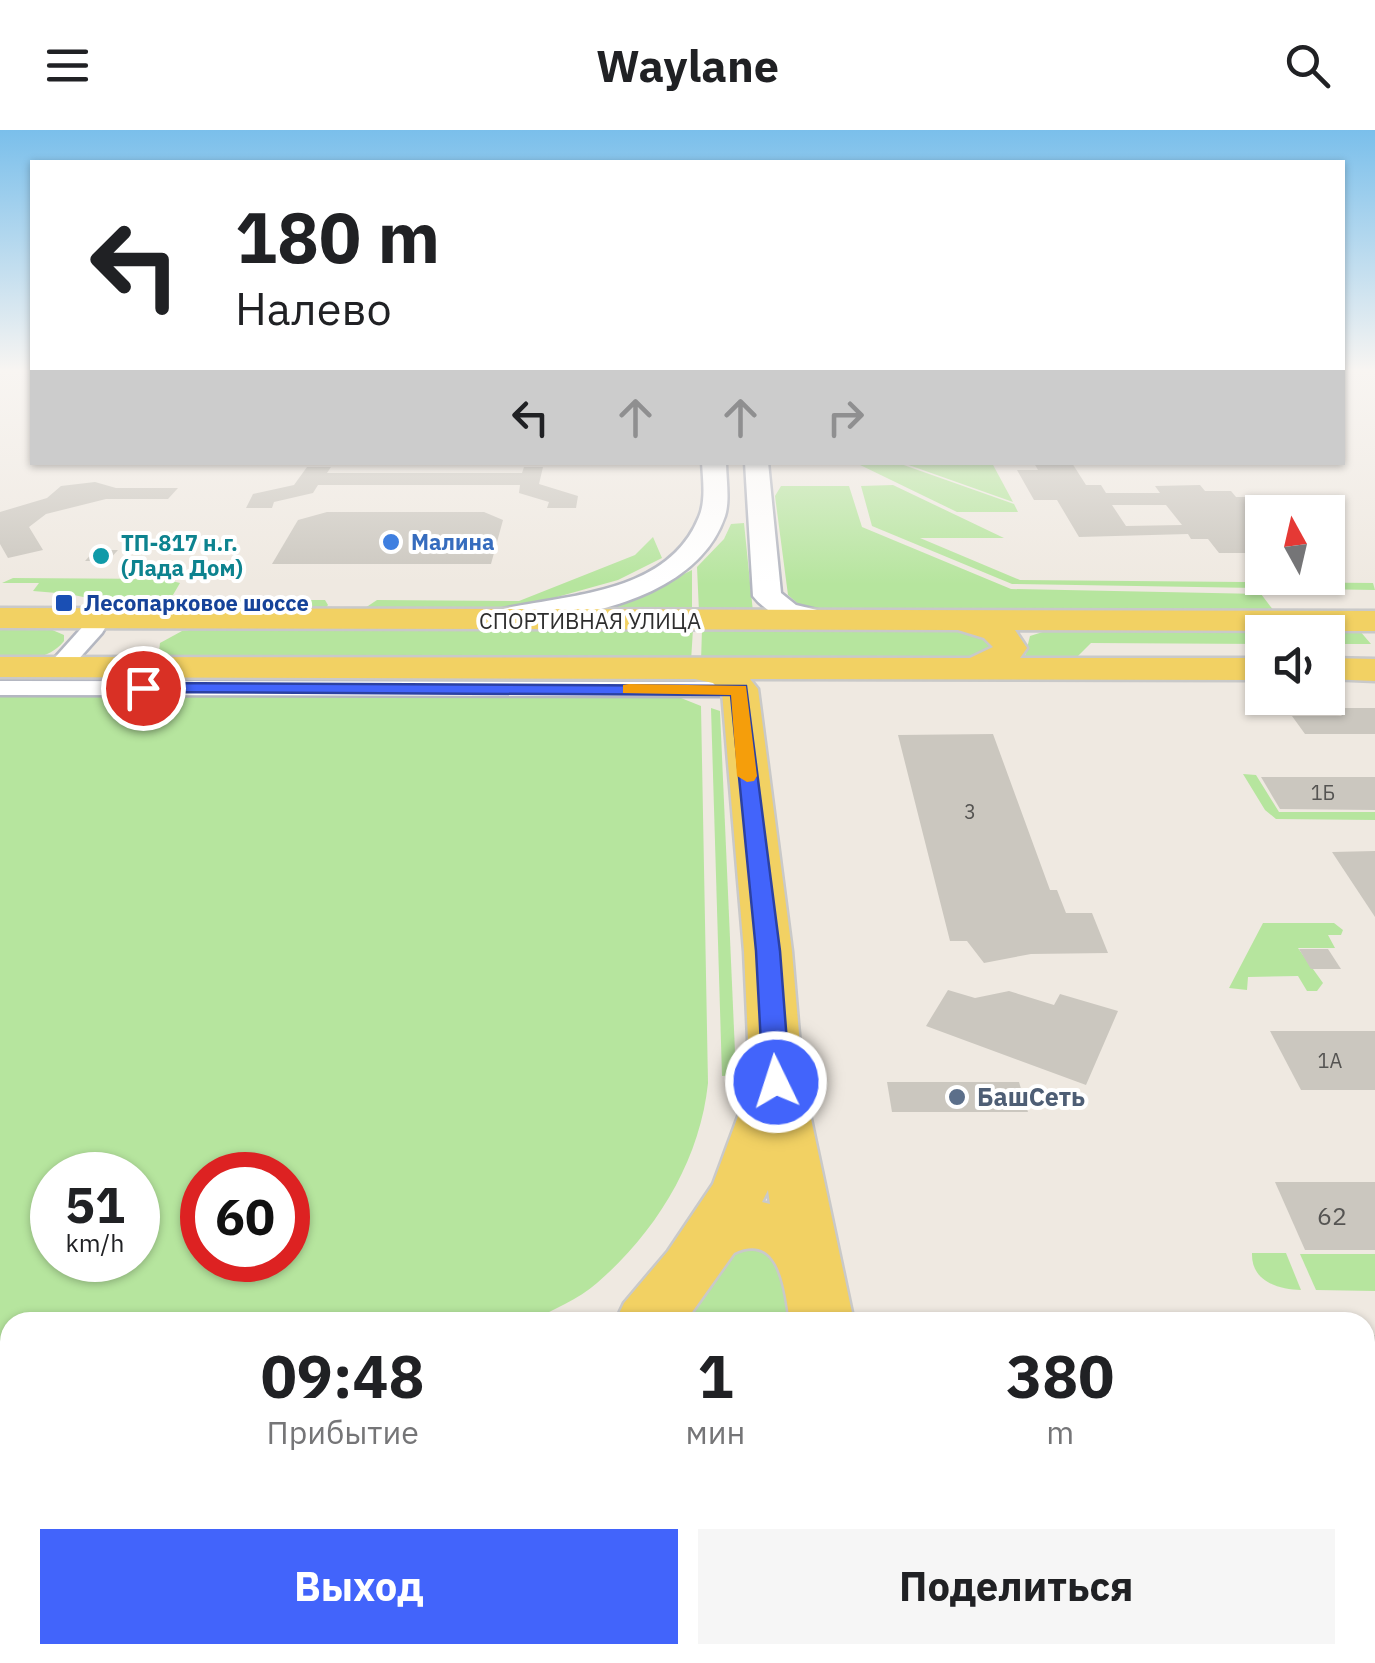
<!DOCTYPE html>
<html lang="ru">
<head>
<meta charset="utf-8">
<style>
  :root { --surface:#fff; --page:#f6f6f6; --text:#202124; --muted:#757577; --accent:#4264fb }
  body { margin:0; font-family:"IBM Plex Sans",sans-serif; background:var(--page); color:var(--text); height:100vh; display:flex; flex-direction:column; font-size:38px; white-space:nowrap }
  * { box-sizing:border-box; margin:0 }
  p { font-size:32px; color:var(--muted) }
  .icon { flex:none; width:55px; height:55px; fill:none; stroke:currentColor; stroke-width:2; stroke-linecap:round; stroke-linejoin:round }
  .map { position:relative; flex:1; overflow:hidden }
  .side { position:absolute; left:0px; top:1182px; width:1375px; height:352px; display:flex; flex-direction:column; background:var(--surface); border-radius:30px 30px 0 0; box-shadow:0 2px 8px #0004 }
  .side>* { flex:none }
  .top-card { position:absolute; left:30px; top:30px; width:1315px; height:305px; border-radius:0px; box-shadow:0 2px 8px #0004; background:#fff; color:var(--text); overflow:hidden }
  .needle { width:65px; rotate:352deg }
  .buttons { position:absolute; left:1245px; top:365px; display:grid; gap:20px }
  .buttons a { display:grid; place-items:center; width:100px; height:100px; border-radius:0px; background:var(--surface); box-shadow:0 2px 8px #0004; font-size:50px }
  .speed { position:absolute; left:30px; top:1022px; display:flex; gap:20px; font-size:50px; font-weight:700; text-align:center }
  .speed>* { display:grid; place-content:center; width:130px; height:130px; border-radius:50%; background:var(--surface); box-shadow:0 2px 8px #0004; line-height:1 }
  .speed small { font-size:25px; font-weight:400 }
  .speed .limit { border:15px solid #d22; background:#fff; color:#111 }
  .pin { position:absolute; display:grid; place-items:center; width:85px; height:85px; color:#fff; margin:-42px; border:5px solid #fff; border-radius:50%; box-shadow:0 2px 10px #0007 }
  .me { position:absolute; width:110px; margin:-55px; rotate:356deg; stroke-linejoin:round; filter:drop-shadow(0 0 8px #0008) }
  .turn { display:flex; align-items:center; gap:35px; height:210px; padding:0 40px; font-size:45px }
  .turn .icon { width:130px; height:130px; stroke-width:2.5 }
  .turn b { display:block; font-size:70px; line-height:85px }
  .lanes { display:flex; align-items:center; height:95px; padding:0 40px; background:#0003; justify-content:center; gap:50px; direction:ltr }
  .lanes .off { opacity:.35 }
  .eta { display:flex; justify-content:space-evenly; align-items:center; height:170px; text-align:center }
  .eta b { font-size:60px; font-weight:800; line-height:70px }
  .cta { display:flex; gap:20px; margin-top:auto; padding:20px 40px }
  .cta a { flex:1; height:115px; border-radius:0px; background:var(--accent); color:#fff; font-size:40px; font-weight:800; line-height:115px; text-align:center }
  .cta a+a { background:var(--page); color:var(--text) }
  header { display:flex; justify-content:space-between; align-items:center; height:130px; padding:0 40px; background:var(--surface); font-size:45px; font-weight:800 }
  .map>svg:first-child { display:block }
  .green { fill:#b6e59e; fill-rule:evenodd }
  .building { fill:#cbc7bf; fill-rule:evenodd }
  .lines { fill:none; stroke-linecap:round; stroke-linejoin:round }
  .street-casing { stroke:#b4b7c1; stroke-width:5 }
  .secondary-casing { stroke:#b4b7c1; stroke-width:5 }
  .primary-casing { stroke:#c9c9c9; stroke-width:5 }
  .street { fill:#fff; fill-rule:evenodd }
  .secondary { fill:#fff; fill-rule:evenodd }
  .primary { fill:#f2d163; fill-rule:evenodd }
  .route { fill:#4264fb; stroke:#2b41a3; stroke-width:2.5 }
  .slow { fill:#f59e0b }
  .shop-dot { fill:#3f7fe0; stroke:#fff; stroke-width:4 }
  .culture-dot { fill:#0f9aa8; stroke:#fff; stroke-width:4 }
  .transit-dot { fill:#1a4fb4; stroke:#fff; stroke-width:4 }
  .service-dot { fill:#5c6f8a; stroke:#fff; stroke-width:4 }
  .labels { text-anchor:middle; stroke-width:8; stroke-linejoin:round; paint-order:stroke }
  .number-label { font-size:20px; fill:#555452 }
  .far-shop-label { font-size:22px; font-weight:bold; fill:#366cbe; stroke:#fff; text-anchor:start }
  .far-culture-label { font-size:22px; font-weight:bold; fill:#0d838f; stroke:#fff; text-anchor:start }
  .far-transit-label { font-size:22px; font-weight:bold; fill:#164399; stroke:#fff; text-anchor:start }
  .far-street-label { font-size:22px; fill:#2e2e2e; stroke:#fff }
  .service-label { font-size:25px; font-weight:bold; fill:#4e5e75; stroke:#fff; text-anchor:start }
  .near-number-label { font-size:25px; fill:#555452 }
</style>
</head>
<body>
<header><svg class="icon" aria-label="menu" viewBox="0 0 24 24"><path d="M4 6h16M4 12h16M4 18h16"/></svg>Waylane<svg class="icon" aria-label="search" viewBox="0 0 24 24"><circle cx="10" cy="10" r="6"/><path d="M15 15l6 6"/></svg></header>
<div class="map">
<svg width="1375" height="1533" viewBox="0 0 1375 1533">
  <rect width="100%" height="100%" fill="#efe9e1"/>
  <!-- green -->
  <g class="green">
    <path d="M856,333H898L1014,374L1018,382H957Z"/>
    <path d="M903,333H992L1013,372Z"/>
    <path d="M893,355L1004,408H920L1020,450L1373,453L1375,460L1012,454L872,396L861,356Z"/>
    <path d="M781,356H849L862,397L1011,459L1261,464L1277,485L830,484L803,478L788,465L775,366Z"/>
    <path d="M744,393L753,482H699L697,437L724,409L731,394Z"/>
    <path d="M653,407L662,428L618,450L514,479L365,478L377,470L519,471L635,425Z"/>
    <path d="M692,440V482L576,485L639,466Z"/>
    <path d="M13,448L164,449L180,453L170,470H325L328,475L324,480L154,482L69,464L33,461L39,453H2Z"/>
    <path d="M0,496H43L64,505V511C47,532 25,528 0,529Z"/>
    <path d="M213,497L693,499L691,531L169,528L159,522L160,513L182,501Z"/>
    <path d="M702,499L964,500L996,512L990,528L701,531Z"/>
    <path d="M1049,500H1359L1371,514H1328V502H1262V514L1091,513L1072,532H1019L1025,526L1030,506Z"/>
    <path d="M0,544L447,548L444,556H0Z"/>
    <path d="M0,566H676L701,576L708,953C700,1031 656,1102 597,1153C579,1169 552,1180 530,1192H10V1317H0ZM52,1045H138V1130H52ZM202,1045H288V1130H202Z"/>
    <path d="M711,578L720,581L736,945L722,946Z"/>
    <path d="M1243,644L1256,645L1279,682H1375V690L1276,689L1265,680Z"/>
    <path d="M1263,793H1334L1343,800L1341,805H1328L1335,818H1298L1323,853L1317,861H1307L1298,846L1248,847L1247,860L1229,858Z"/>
    <path d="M757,1117L777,1124L791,1192H686L732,1120Z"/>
    <path d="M1252,1123H1286L1301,1160C1277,1159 1251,1151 1252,1123Z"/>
    <path d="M1300,1124H1375V1161L1316,1160Z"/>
    <path d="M0,1455H10V1525H888L915,1533H0Z"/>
  </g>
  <!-- building -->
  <g class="building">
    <path d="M1034,333H1072L1086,355H1101L1106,363H1160L1155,356L1200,355L1205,361H1231L1236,367H1264L1289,382H1262V423H1219L1208,409H1191L1188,404L1079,407L1057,370H1034L1017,340H1038ZM1112,375H1166L1182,395L1126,396Z"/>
    <path d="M307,337H331L327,343H522L524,337H543L539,354L578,366L576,378H547L549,372L519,363L520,355H318L313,363L274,372L272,378H246L253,364L294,355Z"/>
    <path d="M95,352L116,358H178L168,369H106L46,384L29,397L43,420L8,428L0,414V382L47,368L61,356Z"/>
    <path d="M327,382H484L503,390L491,434H272L298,390Z"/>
    <path d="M95,420H118L108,431H85Z"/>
    <path d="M1335,578H1375V604H1305L1292,586H1342Z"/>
    <path d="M993,604L1050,760H1057L1066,783H1092L1108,823L1031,824L984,833L967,811H950L898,605Z"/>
    <path d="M1261,647H1375V680L1280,679Z"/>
    <path d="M1375,721V787L1332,722Z"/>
    <path d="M1299,819H1328L1341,839H1311Z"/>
    <path d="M948,860L975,868L1009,861L1054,875L1060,864L1118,881L1086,955L926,896Z"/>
    <path d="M1270,901H1375V960H1301Z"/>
    <path d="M887,952H1019L1028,982H892Z"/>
    <path d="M1275,1052H1375V1120H1305Z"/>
    <path d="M1365,1205H1375V1444L1365,1420Z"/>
  </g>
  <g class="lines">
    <!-- street casing -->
    <g class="street-casing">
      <g id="street">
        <path d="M94,491L102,493L105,498L102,503L67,542H51L47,537L51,532L86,493Z"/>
        <path d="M0,551L740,552L752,559L740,566L0,565Z"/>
        <rect x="0" y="1320" width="10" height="44"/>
      </g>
    </g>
    <!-- secondary casing -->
    <g class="secondary-casing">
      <g id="secondary">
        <path d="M702,332H726C726,349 730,370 725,386C701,457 613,480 547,490C530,493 511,497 494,493L489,487L494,481C562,464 667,467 699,387C706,371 703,350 702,332Z"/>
        <path d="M745,332H768L781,463L796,475L838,485L843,491L838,497C811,504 770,488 753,466Z"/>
      </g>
    </g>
    <!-- primary casing -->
    <g class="primary-casing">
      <g id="primary">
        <path d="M0,478L1375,481V501L1015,500L1027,518L1020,528H1262V550L750,549L758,559L792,821L803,951L854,1192H790C785,1162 781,1101 734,1123L685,1192H615L624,1173L668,1121L713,1054L750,954L744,821L722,562L713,553L695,549L0,547V527L970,528L993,517L984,508L958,500L0,498ZM768,1060L770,1074L762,1072Z"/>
        <path d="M1328,528L1375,529V551L1328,549Z"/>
        <path d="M1044,1525H1134L1137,1533H1047Z"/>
      </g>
    </g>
    <!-- street -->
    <use href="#street" class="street"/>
    <!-- secondary -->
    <use href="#secondary" class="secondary"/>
    <!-- primary -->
    <use href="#primary" class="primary"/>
  </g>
  <!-- sky -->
  <linearGradient id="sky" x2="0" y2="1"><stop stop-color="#7abfeb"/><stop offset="0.53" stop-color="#f8f5f2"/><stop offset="1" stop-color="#f8f5f2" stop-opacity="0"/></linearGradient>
  <rect width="1375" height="454" fill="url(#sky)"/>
  <!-- route -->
  <path class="route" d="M143,553L746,556L780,821L790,952L786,958H767L763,952L756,821L731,565L137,562V554Z"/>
  <!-- slow -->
  <path class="slow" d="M629,554L746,556L757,646L754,651L747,652L737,646L731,565L623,563V555Z"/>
  <!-- markers -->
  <circle class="shop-dot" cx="391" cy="412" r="10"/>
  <circle class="culture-dot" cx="101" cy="426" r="10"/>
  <rect class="transit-dot" x="54" y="463" width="20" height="20" rx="5"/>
  <circle class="service-dot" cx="957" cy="967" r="10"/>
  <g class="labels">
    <!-- number labels -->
    <g class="number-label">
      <text x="1323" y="670">1Б</text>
      <text x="970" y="689">3</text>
      <text x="1330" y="938">1А</text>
    </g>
    <!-- far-shop labels -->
    <g class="far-shop-label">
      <text x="411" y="420">Малина</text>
    </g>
    <!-- far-culture labels -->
    <g class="far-culture-label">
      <text x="121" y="421">ТП-817 н.г.<tspan x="121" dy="25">(Лада Дом)</tspan></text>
    </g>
    <!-- far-transit labels -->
    <g class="far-transit-label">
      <text x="84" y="481">Лесопарковое шоссе</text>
    </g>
    <!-- far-street labels -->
    <g class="far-street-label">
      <text x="590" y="499">СПОРТИВНАЯ УЛИЦА</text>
    </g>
    <!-- service labels -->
    <g class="service-label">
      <text x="977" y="976">БашСеть</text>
    </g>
    <!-- near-number labels -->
    <g class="near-number-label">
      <text x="1332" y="1095">62</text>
    </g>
  </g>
</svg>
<div class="buttons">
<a><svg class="needle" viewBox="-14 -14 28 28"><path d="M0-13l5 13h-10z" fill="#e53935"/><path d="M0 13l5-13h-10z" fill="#757577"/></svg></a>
<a><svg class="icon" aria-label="sound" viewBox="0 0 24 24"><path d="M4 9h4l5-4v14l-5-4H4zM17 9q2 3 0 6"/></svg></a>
</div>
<div class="speed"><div>51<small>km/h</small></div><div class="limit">60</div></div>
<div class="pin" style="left:143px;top:558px;background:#d93025"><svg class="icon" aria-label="arrive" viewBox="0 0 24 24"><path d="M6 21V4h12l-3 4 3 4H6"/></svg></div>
<svg class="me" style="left:776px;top:952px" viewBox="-20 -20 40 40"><circle r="17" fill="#4264fb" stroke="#fff" stroke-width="3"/><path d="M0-11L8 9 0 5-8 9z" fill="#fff"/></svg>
<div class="top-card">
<div class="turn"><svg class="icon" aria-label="left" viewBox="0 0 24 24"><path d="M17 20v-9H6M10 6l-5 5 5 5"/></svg><div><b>180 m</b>Налево</div></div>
<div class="lanes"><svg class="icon" aria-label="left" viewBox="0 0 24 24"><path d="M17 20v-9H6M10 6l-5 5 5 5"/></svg><svg class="icon off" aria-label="ahead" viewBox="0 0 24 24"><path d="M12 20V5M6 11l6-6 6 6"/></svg><svg class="icon off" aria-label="ahead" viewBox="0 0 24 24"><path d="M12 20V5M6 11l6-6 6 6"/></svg><svg class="icon off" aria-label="right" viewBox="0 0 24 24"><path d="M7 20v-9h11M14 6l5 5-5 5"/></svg></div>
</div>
<section class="side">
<div class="eta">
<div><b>09:48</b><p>Прибытие</p></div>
<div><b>1</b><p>мин</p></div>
<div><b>380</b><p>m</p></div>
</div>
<div class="cta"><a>Выход</a><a>Поделиться</a></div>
</section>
</div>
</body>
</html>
